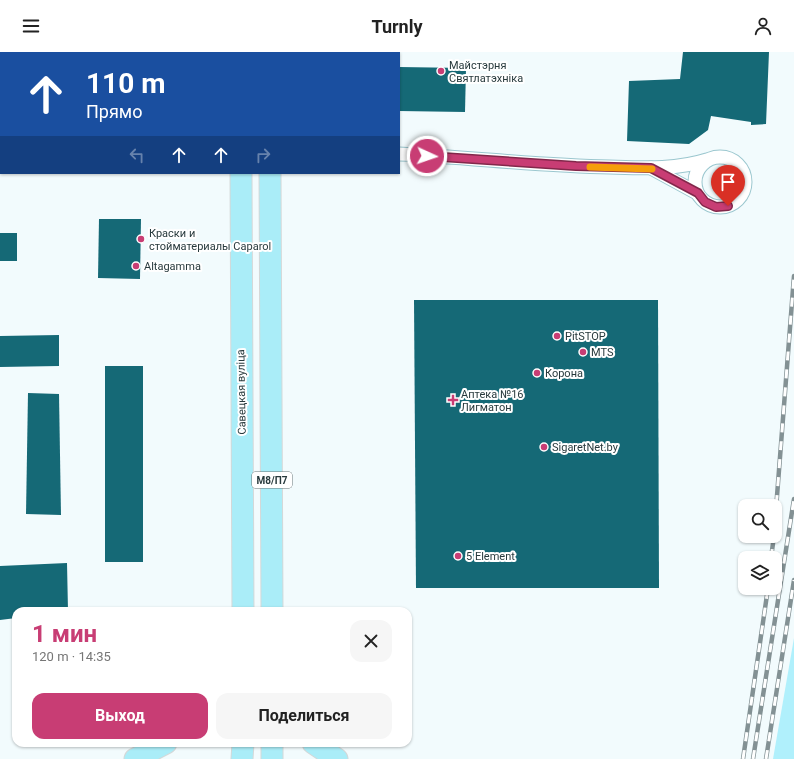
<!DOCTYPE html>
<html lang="ru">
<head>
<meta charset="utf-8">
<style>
  :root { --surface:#fff; --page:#f6f6f6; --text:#222; --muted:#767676; --accent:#c83d74 }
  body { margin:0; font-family:Roboto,sans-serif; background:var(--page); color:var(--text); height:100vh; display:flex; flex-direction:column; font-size:15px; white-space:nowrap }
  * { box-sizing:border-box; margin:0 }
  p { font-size:13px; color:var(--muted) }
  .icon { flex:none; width:22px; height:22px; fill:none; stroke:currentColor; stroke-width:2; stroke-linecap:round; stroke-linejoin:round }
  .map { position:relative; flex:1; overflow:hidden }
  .details { position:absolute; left:12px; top:555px; width:400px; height:140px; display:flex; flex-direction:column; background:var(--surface); border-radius:12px; box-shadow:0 1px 3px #0004 }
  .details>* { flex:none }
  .top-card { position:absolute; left:0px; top:0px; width:400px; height:122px; box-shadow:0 1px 3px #0004; background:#1a4fa0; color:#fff; overflow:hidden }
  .buttons { position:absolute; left:738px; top:447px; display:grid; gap:8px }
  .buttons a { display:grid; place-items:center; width:44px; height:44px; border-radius:8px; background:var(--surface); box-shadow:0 1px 3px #0004; font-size:20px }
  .pin { position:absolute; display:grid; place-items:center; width:34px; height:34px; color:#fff; margin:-41px -17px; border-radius:50% 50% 50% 0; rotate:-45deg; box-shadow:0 0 4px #0007 }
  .pin .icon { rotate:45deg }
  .me { position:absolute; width:44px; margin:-22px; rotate:93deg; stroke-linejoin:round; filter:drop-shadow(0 0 3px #0008) }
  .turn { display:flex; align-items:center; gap:14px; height:84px; padding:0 20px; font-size:18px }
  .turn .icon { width:52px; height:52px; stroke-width:2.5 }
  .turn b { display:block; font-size:28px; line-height:34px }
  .lanes { display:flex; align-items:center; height:38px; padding:0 20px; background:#0003; justify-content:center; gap:20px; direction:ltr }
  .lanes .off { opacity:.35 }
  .round { display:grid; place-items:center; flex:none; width:42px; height:42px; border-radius:12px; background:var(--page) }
  .head { display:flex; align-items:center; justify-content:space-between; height:68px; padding:0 20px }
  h1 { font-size:24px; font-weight:700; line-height:30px; color:var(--accent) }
  .cta { display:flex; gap:8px; margin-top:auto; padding:8px 20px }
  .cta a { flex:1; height:46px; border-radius:12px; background:var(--accent); color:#fff; font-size:16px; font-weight:700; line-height:46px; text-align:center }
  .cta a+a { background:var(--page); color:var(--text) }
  header { display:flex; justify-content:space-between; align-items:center; height:52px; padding:0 20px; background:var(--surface); font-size:18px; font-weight:700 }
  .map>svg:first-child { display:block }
  .green { fill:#b0f0fc }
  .building { fill:#156976 }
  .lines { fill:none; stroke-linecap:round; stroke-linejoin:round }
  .street-casing { stroke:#9bc7cf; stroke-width:15 }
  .primary-casing { stroke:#d4d8d8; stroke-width:23 }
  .street { stroke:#fff; stroke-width:13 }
  .primary { stroke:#aaedf8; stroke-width:21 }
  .rail-casing { stroke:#839194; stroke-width:4.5 }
  .rail { stroke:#fff; stroke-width:3; stroke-dasharray:9; stroke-linecap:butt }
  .route-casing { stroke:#82284b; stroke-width:10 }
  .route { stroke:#c83d74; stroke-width:7 }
  .slow { stroke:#f59e0b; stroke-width:7 }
  .poi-dot { fill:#c83d74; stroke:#fff; stroke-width:1.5 }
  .labels { text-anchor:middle; stroke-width:4; stroke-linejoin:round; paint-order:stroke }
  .shield { fill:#fff; stroke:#687577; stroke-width:1 }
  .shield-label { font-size:10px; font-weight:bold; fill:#283a3d }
  .poi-label { font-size:11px; fill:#283a3d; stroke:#fff; text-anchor:start }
  .street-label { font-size:11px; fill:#283a3d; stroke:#fff }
</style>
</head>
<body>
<header><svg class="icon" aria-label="menu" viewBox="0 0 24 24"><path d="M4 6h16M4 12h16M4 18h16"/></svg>Turnly<svg class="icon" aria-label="person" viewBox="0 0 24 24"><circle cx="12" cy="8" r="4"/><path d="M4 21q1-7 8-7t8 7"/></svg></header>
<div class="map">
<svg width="794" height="707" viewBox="0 0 794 707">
  <rect width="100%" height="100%" fill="#f2fbfd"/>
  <!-- green -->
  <path class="green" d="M794,586V707H773Z"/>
  <!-- building -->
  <g class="building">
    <path d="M683,0H769L766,72L751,73V70L711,64L708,78L689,92L627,89L629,29L680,27Z"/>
    <path d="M399,15L466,16L465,60L399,59Z"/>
    <path d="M99,167H141L140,227L98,226Z"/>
    <rect x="0" y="181" width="17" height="28"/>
    <path d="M414,248H658L659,536H416Z"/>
    <path d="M59,283V314L0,315V284Z"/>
    <rect x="105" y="314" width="38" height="196"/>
    <path d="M28,341L59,342L61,463L26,462Z"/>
    <path d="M67,511L68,559H16V566L0,568V514Z"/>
  </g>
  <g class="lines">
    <!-- street casing -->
    <g class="street-casing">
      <g id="street">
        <path d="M325,0V1"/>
        <path d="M399,102C469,105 539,114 610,115C642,116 676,118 707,108"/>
        <circle cx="720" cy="130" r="25"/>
        <path d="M0,106H1"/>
        <path d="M651,116L697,141"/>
      </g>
    </g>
    <!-- primary casing -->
    <g class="primary-casing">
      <g id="primary">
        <path d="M269,0V1"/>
        <path d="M242,1V0"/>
        <path d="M241,121L243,559"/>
        <path d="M270,121L272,559"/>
        <path d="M313,691L337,707"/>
        <path d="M135,707L166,691"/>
        <path d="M242,707L243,691"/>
        <path d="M272,707V691"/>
      </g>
    </g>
    <!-- street -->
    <use href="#street" class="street"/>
    <!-- primary -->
    <use href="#primary" class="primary"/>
    <!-- rail casing -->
    <g class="rail-casing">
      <g id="rail">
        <path d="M775,470L794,224"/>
        <path d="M771,506L774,484"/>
        <path d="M743,707L768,536"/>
        <path d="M753,707L794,447"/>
        <path d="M766,707L794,528"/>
      </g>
    </g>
    <!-- rail -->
    <use href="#rail" class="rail"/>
  </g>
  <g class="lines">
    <!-- route casing -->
    <g class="route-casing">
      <path id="route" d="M427,104L576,114L651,116L698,141L705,150L716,155L728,154"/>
    </g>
    <!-- route -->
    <use href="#route" class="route"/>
    <!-- slow -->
    <path class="slow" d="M590,115L652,117"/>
  </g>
  <!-- markers -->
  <g class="poi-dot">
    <circle cx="441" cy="19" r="4"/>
    <circle cx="141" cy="187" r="4"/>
    <circle cx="136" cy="214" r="4"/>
    <circle cx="557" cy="284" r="4"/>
    <circle cx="583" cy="300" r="4"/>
    <circle cx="537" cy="321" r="4"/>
    <path d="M451 342h4v4h4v4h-4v4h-4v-4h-4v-4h4z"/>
    <circle cx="544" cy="395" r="4"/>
    <circle cx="458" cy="504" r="4"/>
  </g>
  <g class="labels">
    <!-- shield labels -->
    <rect class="shield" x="252" y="420" width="40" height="16" rx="3"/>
    <g class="shield-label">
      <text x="272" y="432">М8/П7</text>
    </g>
    <!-- poi labels -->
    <g class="poi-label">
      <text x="449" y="17">Майстэрня<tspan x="449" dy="13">Святлатэхніка</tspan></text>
      <text x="149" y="185">Краски и<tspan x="149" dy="13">стойматериалы Сaparol</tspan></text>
      <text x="144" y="218">Altagamma</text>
      <text x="565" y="288">PitSTOP</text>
      <text x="591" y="304">MTS</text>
      <text x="545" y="325">Корона</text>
      <text x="461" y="346">Аптека №16<tspan x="461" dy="13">Лигматон</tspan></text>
      <text x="552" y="399">SigaretNet.by</text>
      <text x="466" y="508">5 Element</text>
    </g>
    <!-- street labels -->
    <g class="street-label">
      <text transform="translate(241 340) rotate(-91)" y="4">Савецкая вуліца</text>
    </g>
  </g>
</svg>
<div class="buttons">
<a><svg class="icon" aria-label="search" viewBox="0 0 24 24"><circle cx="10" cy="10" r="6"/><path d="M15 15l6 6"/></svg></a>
<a><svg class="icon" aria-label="layers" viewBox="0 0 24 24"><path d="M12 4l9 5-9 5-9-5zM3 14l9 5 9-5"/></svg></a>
</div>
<div class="pin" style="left:728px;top:154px;background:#d93025"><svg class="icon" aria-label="arrive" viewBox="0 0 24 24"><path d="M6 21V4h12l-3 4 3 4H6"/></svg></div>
<svg class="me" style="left:427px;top:104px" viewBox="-20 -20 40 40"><circle r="17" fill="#c83d74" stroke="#fff" stroke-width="3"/><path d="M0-11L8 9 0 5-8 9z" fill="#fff"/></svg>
<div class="top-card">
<div class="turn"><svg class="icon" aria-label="ahead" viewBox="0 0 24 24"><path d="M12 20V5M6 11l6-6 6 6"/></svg><div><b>110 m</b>Прямо</div></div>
<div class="lanes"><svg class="icon off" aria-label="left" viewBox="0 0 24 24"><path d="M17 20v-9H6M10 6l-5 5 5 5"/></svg><svg class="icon" aria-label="ahead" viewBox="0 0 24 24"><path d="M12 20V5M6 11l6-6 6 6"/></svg><svg class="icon" aria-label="ahead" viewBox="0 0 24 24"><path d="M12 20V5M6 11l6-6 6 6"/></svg><svg class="icon off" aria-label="right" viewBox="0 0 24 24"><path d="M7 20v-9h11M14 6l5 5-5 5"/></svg></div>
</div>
<section class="details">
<div class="head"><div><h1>1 мин</h1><p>120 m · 14:35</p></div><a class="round"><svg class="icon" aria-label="close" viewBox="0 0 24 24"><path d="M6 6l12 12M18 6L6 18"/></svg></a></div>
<div class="cta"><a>Выход</a><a>Поделиться</a></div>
</section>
</div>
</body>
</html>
